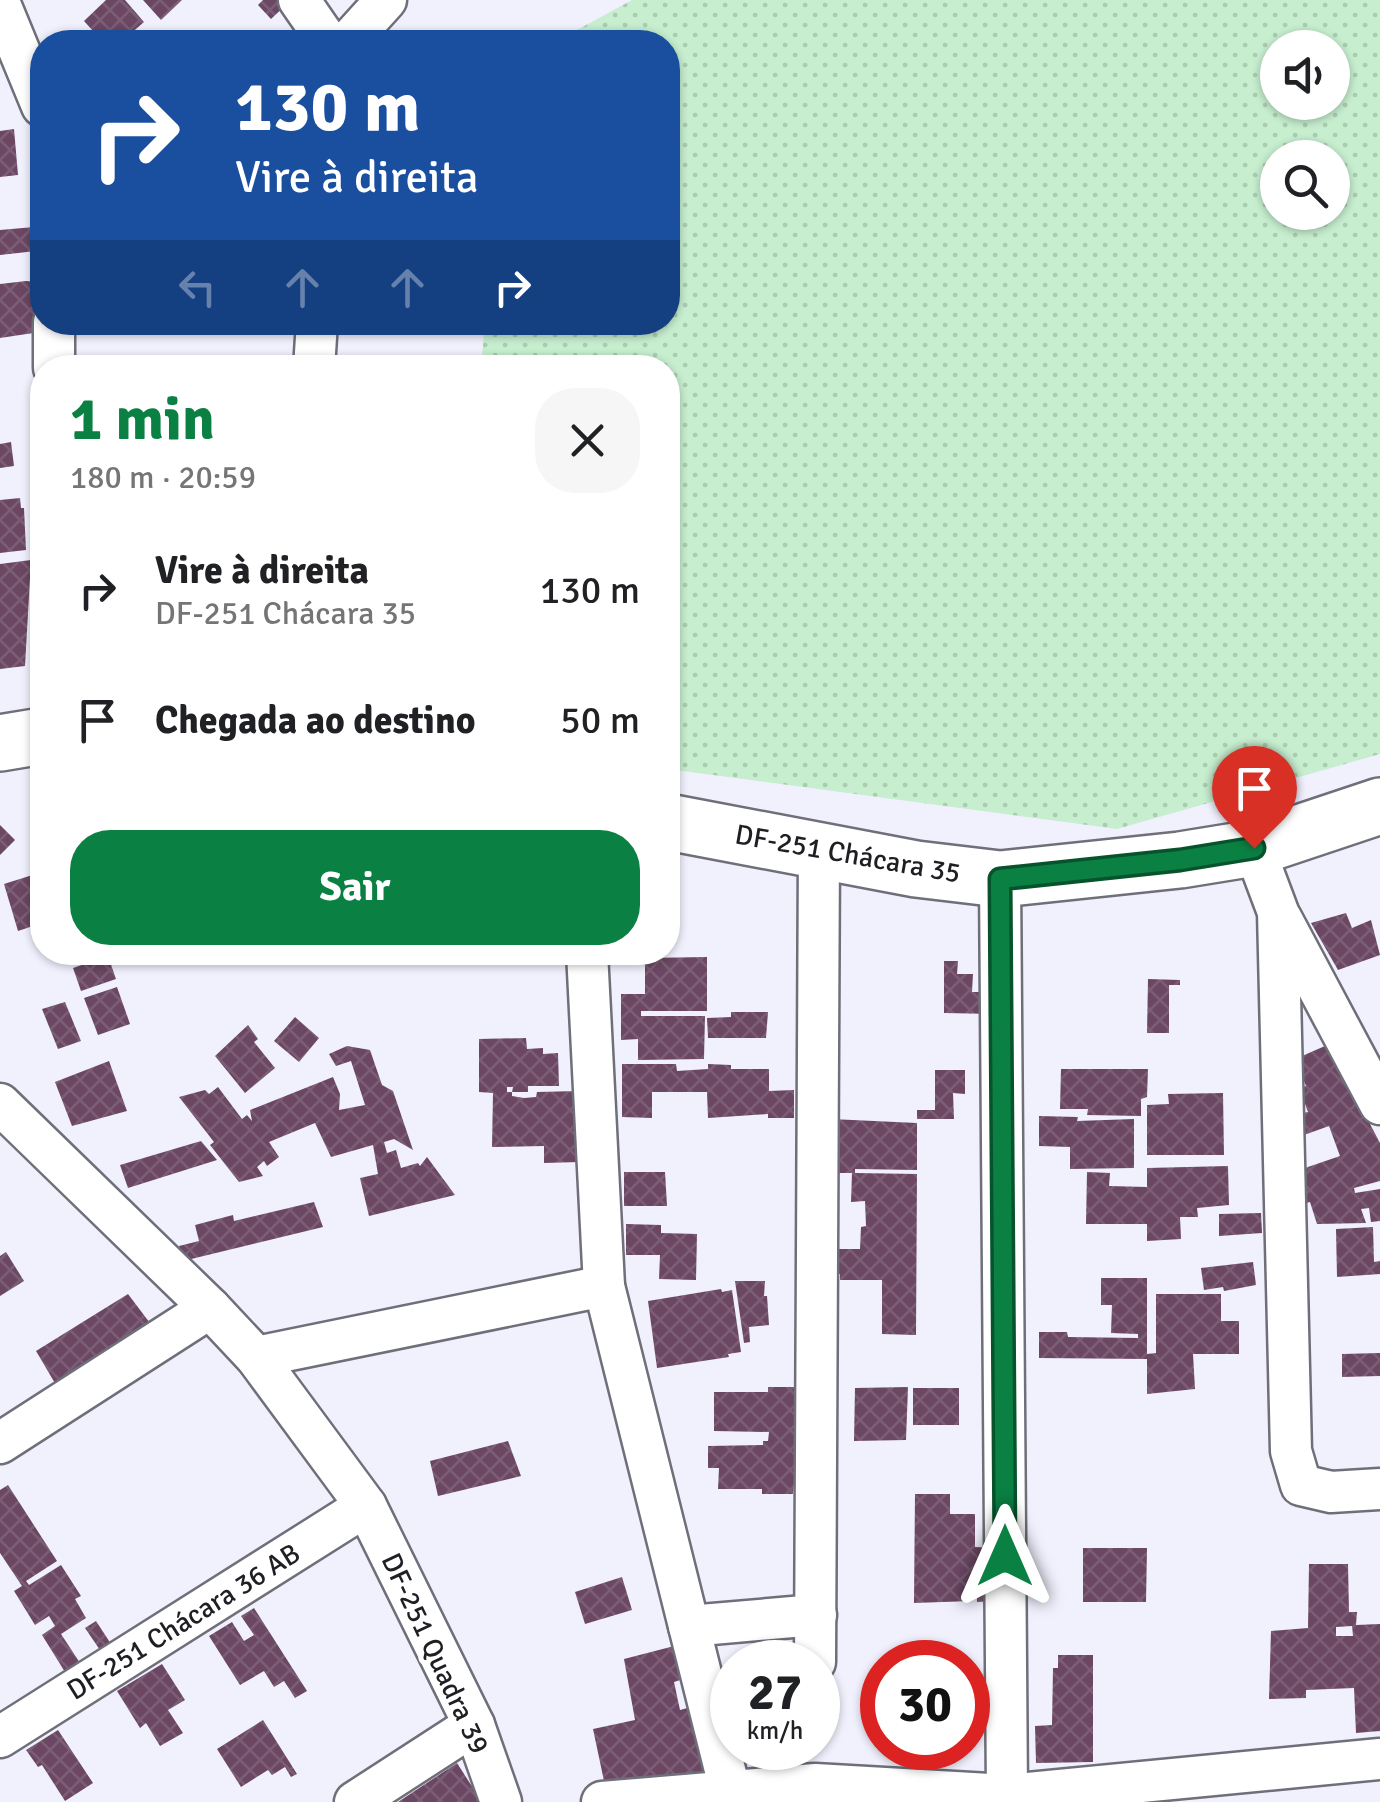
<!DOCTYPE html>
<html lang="pt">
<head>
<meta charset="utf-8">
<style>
  :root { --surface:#fff; --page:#f6f6f6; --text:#202124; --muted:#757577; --accent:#0b8043 }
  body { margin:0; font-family:Signika,sans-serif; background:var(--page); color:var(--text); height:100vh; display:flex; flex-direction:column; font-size:38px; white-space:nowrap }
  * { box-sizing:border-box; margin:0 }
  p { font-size:32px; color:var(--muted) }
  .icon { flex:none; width:55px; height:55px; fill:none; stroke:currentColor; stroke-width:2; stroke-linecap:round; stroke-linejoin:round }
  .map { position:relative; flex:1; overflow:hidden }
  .sheet { position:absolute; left:30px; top:355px; width:650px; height:610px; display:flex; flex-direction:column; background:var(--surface); border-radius:40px; box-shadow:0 2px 8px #0004 }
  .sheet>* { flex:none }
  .top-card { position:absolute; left:30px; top:30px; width:650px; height:305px; border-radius:40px; box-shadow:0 2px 8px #0004; background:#1a4fa0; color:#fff; overflow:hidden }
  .fabs { position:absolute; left:1260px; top:30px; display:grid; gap:20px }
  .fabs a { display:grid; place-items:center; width:90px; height:90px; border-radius:50%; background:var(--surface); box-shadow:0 2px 8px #0004; font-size:50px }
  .speed { position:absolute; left:710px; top:1640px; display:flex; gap:20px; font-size:50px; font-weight:700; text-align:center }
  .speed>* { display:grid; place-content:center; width:130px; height:130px; border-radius:50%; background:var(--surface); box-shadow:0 2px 8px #0004; line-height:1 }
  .speed small { font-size:25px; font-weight:400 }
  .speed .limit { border:15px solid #d22; background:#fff; color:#111 }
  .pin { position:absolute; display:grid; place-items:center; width:85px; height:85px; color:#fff; margin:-102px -42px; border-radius:50% 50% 50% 0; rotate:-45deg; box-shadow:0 0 10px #0007 }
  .pin .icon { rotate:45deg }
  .me { position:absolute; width:110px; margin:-55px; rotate:0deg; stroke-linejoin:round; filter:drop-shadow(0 0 8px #0008) }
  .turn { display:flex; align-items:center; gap:35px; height:210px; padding:0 40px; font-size:45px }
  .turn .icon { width:130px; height:130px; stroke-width:2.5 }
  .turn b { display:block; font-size:70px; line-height:85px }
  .lanes { display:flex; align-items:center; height:95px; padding:0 40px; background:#0003; justify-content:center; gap:50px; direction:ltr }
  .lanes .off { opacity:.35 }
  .round { display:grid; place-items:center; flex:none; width:105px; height:105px; border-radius:40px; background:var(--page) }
  .overview { display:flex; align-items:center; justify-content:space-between; height:170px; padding:0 40px }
  h1 { font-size:60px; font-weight:700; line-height:75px; color:var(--accent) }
  .button { display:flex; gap:20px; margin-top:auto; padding:20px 40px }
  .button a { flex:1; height:115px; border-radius:40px; background:var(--accent); color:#fff; font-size:40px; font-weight:700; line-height:115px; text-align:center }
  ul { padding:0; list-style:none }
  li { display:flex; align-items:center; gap:30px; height:130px; padding:0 40px }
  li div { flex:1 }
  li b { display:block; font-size:38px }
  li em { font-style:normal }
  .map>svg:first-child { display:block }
  .green { fill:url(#green-dots); fill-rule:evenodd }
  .building { fill:url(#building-cross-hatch); fill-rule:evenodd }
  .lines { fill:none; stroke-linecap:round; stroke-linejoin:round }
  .street-casing { stroke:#6e6f79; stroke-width:45 }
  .secondary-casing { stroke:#6e6f79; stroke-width:60 }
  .street { stroke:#fff; stroke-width:40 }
  .secondary { stroke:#fff; stroke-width:55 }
  .route-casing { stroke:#07532c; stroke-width:25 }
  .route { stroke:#0b8043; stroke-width:18 }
  .labels { text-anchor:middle; stroke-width:10; stroke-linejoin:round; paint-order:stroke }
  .street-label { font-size:28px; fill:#1e1e23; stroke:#fff }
</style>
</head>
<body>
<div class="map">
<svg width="1380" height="1802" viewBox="0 0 1380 1802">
  <defs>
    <pattern id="green-dots" width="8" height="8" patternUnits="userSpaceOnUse" patternTransform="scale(2.5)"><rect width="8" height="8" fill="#c6eecf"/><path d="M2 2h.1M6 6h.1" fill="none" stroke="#aaccb1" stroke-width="1.8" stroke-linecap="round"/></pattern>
    <pattern id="building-cross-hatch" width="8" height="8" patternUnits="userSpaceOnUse" patternTransform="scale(2.5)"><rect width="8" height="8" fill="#6b4763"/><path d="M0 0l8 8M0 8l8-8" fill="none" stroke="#7b5e75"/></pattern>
  </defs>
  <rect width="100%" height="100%" fill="#f0f1fd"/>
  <!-- green -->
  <path class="green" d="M632,0H1380V754L1117,829L668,769V368L481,367L485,323L668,322V42H555ZM1278,48H1332V102H1278ZM1278,158H1332V212H1278Z"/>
  <!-- building -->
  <g class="building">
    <path d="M106,0H125L144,22L121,42H103L84,21Z"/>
    <path d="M143,0H182L161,20Z"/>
    <path d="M263,0H283L287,4L271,19L258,5Z"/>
    <path d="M14,129L18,175L0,177V131Z"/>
    <path d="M34,227L36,251L0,255V230Z"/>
    <path d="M26,281L38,282L40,332L0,338V284Z"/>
    <path d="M147,322H183V333L146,332Z"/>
    <path d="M355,362L412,363L413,368H355Z"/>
    <path d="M11,442L14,466L0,468V444Z"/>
    <path d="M20,498L21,508H24L26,550L0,553V500Z"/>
    <path d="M31,560L25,666L0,669V564Z"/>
    <path d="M0,825L15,840L0,855Z"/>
    <path d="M42,872V923L18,931L4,884Z"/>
    <path d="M1346,913L1352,928L1371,920L1380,955L1338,970L1311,923Z"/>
    <path d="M108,956L116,979L81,991L73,968Z"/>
    <path d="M707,957V1011H641V1016H705L704,1059L638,1060V1039L621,1040V994H645V958Z"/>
    <path d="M944,961H958L957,974H973L972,992H982L995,1014L944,1013Z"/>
    <path d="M1148,979L1180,980V985H1169V1033H1147Z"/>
    <path d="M117,987L130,1024L98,1035L84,998Z"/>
    <path d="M65,1002L81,1041L58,1049L42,1009Z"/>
    <path d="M731,1012H768L766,1038H708L707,1018L731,1017Z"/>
    <path d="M295,1017L319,1038L299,1062L274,1041Z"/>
    <path d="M248,1025L258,1039L254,1042L275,1068L245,1093L215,1056Z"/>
    <path d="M526,1038L527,1049L543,1048V1054L558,1053L559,1086H528V1092H512L513,1087H507V1092H512V1096L524,1098L536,1097L537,1092L579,1091V1162L544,1163V1146L492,1147L493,1093L479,1092V1039Z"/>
    <path d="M347,1046L370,1050L382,1085L393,1091L413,1150L394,1139L384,1142L387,1153L396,1150L401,1168L418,1163L420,1166L427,1157L455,1195L369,1216L360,1178L378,1174L373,1145L331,1157L315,1123L269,1142L279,1157L267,1166L264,1161L257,1167L263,1176L239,1182L210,1145L214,1142L179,1097L205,1090L209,1094L218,1087L242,1119L247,1115L252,1121L250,1110L333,1077L340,1094L339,1110L365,1105L351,1061L336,1066L329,1054Z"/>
    <path d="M1325,1046H1329L1380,1143V1181L1354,1188L1355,1193L1380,1189V1221L1371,1222L1369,1208L1361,1209L1366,1223L1317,1224L1310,1202L1306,1203L1305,1168L1340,1156L1329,1126L1304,1135L1303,1113L1308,1112L1299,1088L1306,1086L1295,1059Z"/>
    <path d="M109,1061L127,1111L72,1126L55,1082Z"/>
    <path d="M622,1064H676L677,1071L708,1069V1064L731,1065V1069H769V1091L794,1090V1118H768V1114L708,1118L707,1092H652V1118L622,1117Z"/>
    <path d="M1061,1069H1148L1147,1097L1141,1099V1116L1087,1115L1088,1109H1060Z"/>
    <path d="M935,1070H965V1094L953,1093L954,1119H917V1110H935Z"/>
    <path d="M1223,1093L1224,1155H1147V1105L1169,1104L1168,1094Z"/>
    <path d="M1039,1116L1078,1117L1077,1121L1134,1119V1168L1070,1169V1147L1039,1146Z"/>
    <path d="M831,1119L917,1123V1170L855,1169V1173L917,1174L916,1335L882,1334V1280H840V1274L830,1273V1249H860L861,1227L866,1226L865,1201L851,1202L852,1173H830Z"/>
    <path d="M201,1141L217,1160L128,1188L120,1165Z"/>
    <path d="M1228,1166L1229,1205L1197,1208L1198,1217H1180L1181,1239L1147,1241V1224H1086L1087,1172L1110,1173L1109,1186L1147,1187V1168Z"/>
    <path d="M624,1172H665L667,1206H624Z"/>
    <path d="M314,1202L323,1227L183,1261L179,1246L199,1241L195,1225L233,1215L234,1221Z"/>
    <path d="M1261,1213L1262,1233L1219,1236V1214Z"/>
    <path d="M626,1224L661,1225V1233L697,1234L696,1280L659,1279L660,1255H626Z"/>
    <path d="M1373,1227L1374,1262L1380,1261V1274L1337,1277L1336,1229Z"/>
    <path d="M6,1252L24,1281L0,1296V1256Z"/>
    <path d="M1253,1262L1256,1285L1224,1291L1223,1287L1204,1290L1201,1268Z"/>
    <path d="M1101,1278H1147V1354L1156,1353V1294H1221V1321H1239V1354H1193L1195,1389L1147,1394V1359L1039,1358V1332H1067L1068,1337L1138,1338V1334L1111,1333L1112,1305H1101Z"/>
    <path d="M735,1281H765L764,1296H767L769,1325L749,1327L750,1342L744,1343Z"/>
    <path d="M721,1289L722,1292L732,1290L741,1352L728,1354L729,1357L657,1368L648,1301Z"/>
    <path d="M128,1294L159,1335L59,1390L36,1351Z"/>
    <path d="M1380,1353V1376L1342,1377V1354Z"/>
    <path d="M768,1387H797L798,1441L793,1494H762V1489H718L719,1468H708V1446L763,1445V1441H768L769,1432L714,1431V1392H768Z"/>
    <path d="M908,1387L906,1440L854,1441L855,1388Z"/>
    <rect x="913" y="1388" width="46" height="37"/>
    <path d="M508,1441L521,1476L438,1496L430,1461Z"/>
    <path d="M8,1485L57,1561L26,1581L29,1585L61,1565L81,1596L75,1599L86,1618L61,1634L80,1663L65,1672L42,1635L55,1626L49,1616L35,1625L14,1591L22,1586L0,1553V1490Z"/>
    <path d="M915,1494H950V1514H975V1547L996,1548L997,1601L977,1602V1590H972V1601L914,1603Z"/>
    <path d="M1083,1548H1147L1146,1602H1083Z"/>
    <path d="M1309,1564H1348L1349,1612H1357L1356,1625L1380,1624V1731L1356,1733L1354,1688L1306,1690V1698L1269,1699L1271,1631L1308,1628ZM1352,1626L1353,1636H1336V1627Z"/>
    <path d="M622,1577L632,1610L585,1624L575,1592Z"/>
    <path d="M254,1608L307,1691L295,1698L284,1681L274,1687L264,1671L240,1685L209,1636L232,1622L244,1641L254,1635L241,1616Z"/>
    <path d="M96,1621L111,1644L100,1650L85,1628Z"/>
    <path d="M682,1644L693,1676L674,1682L680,1710L702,1704L721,1773L604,1781L593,1729L635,1720L624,1659Z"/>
    <path d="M912,1648L942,1649V1662H905V1651Z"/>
    <path d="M1058,1655H1093V1762L1036,1763L1035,1726L1052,1725L1053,1668H1058Z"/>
    <path d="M162,1664L185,1700L168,1710L183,1733L160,1746L146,1723L140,1728L117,1691Z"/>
    <path d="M263,1720L297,1774L291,1777L285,1767L272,1775L268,1770L241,1787L217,1749Z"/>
    <path d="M58,1730L93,1783L65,1801L42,1765L38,1767L26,1750Z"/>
    <path d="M457,1763L482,1802H398Z"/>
  </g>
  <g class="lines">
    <!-- street casing -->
    <g class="street-casing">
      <g id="street">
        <path d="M299,0L328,42"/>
        <path d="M0,4L42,106"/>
        <path d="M348,42L386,0"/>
        <path d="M54,322V368"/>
        <path d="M314,368L317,322"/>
        <path d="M1254,848L1278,912L1291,1451L1301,1485L1331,1492L1380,1489"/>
        <path d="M1000,879L1007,1795"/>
        <path d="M1281,918L1380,1104"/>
        <path d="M587,952L604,1286L730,1790"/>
        <path d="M0,1104L210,1308L256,1357L366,1506L474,1725L501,1802"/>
        <path d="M256,1357L604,1286"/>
        <path d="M0,1443L210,1308"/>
        <path d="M689,1626L816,1615"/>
        <path d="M815,1662L819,848"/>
        <path d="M0,1737L366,1506"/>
        <path d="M355,1802L474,1725"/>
        <path d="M602,1802L815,1784L1007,1795L1380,1759"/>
      </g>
    </g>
    <!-- secondary casing -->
    <g class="secondary-casing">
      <g id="secondary">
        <path d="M0,743L42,736"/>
        <path d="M668,822L916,869L1000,879L1180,860L1254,848L1380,806"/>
      </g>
    </g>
    <!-- street -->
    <use href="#street" class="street"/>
    <!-- secondary -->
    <use href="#secondary" class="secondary"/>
  </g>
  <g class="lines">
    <!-- route casing -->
    <g class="route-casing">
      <path id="route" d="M1005,1556L1000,879L1180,860L1254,848"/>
    </g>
    <!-- route -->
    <use href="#route" class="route"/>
  </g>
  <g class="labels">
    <!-- street labels -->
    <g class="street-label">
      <text transform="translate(848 853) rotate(10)" y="10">DF-251 Chácara 35</text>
      <text transform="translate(183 1621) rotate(-32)" y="10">DF-251 Chácara 36 AB</text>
      <text transform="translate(436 1653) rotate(65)" y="10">DF-251 Quadra 39</text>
    </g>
  </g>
</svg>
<div class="fabs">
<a><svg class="icon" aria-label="sound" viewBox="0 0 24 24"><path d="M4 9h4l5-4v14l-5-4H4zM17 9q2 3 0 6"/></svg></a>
<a><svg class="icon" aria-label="search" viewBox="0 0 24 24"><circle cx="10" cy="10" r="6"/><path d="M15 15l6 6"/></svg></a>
</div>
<div class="speed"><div>27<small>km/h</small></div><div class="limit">30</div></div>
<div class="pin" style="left:1254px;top:848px;background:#d93025"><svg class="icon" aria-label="arrive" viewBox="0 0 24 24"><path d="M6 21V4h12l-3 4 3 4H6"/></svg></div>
<svg class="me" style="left:1005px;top:1556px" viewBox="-20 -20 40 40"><path d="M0-17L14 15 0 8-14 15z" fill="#0b8043" stroke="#fff" stroke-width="4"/></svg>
<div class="top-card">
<div class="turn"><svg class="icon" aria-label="right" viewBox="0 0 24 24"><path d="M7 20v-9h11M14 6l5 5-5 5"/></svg><div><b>130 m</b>Vire à direita</div></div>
<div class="lanes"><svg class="icon off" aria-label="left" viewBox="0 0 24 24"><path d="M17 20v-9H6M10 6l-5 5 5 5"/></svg><svg class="icon off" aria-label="ahead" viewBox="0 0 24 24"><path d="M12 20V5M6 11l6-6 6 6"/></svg><svg class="icon off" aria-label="ahead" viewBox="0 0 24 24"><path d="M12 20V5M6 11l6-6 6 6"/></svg><svg class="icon" aria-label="right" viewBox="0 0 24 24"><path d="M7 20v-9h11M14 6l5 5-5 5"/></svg></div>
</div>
<section class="sheet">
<div class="overview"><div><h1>1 min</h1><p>180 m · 20:59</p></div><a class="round"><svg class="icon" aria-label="close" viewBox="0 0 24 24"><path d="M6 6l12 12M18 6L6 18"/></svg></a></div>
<ul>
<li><svg class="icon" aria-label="right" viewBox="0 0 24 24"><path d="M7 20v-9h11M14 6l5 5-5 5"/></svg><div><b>Vire à direita</b><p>DF-251 Chácara 35</p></div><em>130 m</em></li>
<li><svg class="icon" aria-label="arrive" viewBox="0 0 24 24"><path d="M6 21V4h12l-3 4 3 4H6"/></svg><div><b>Chegada ao destino</b></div><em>50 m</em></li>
</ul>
<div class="button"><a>Sair</a></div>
</section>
</div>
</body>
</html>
